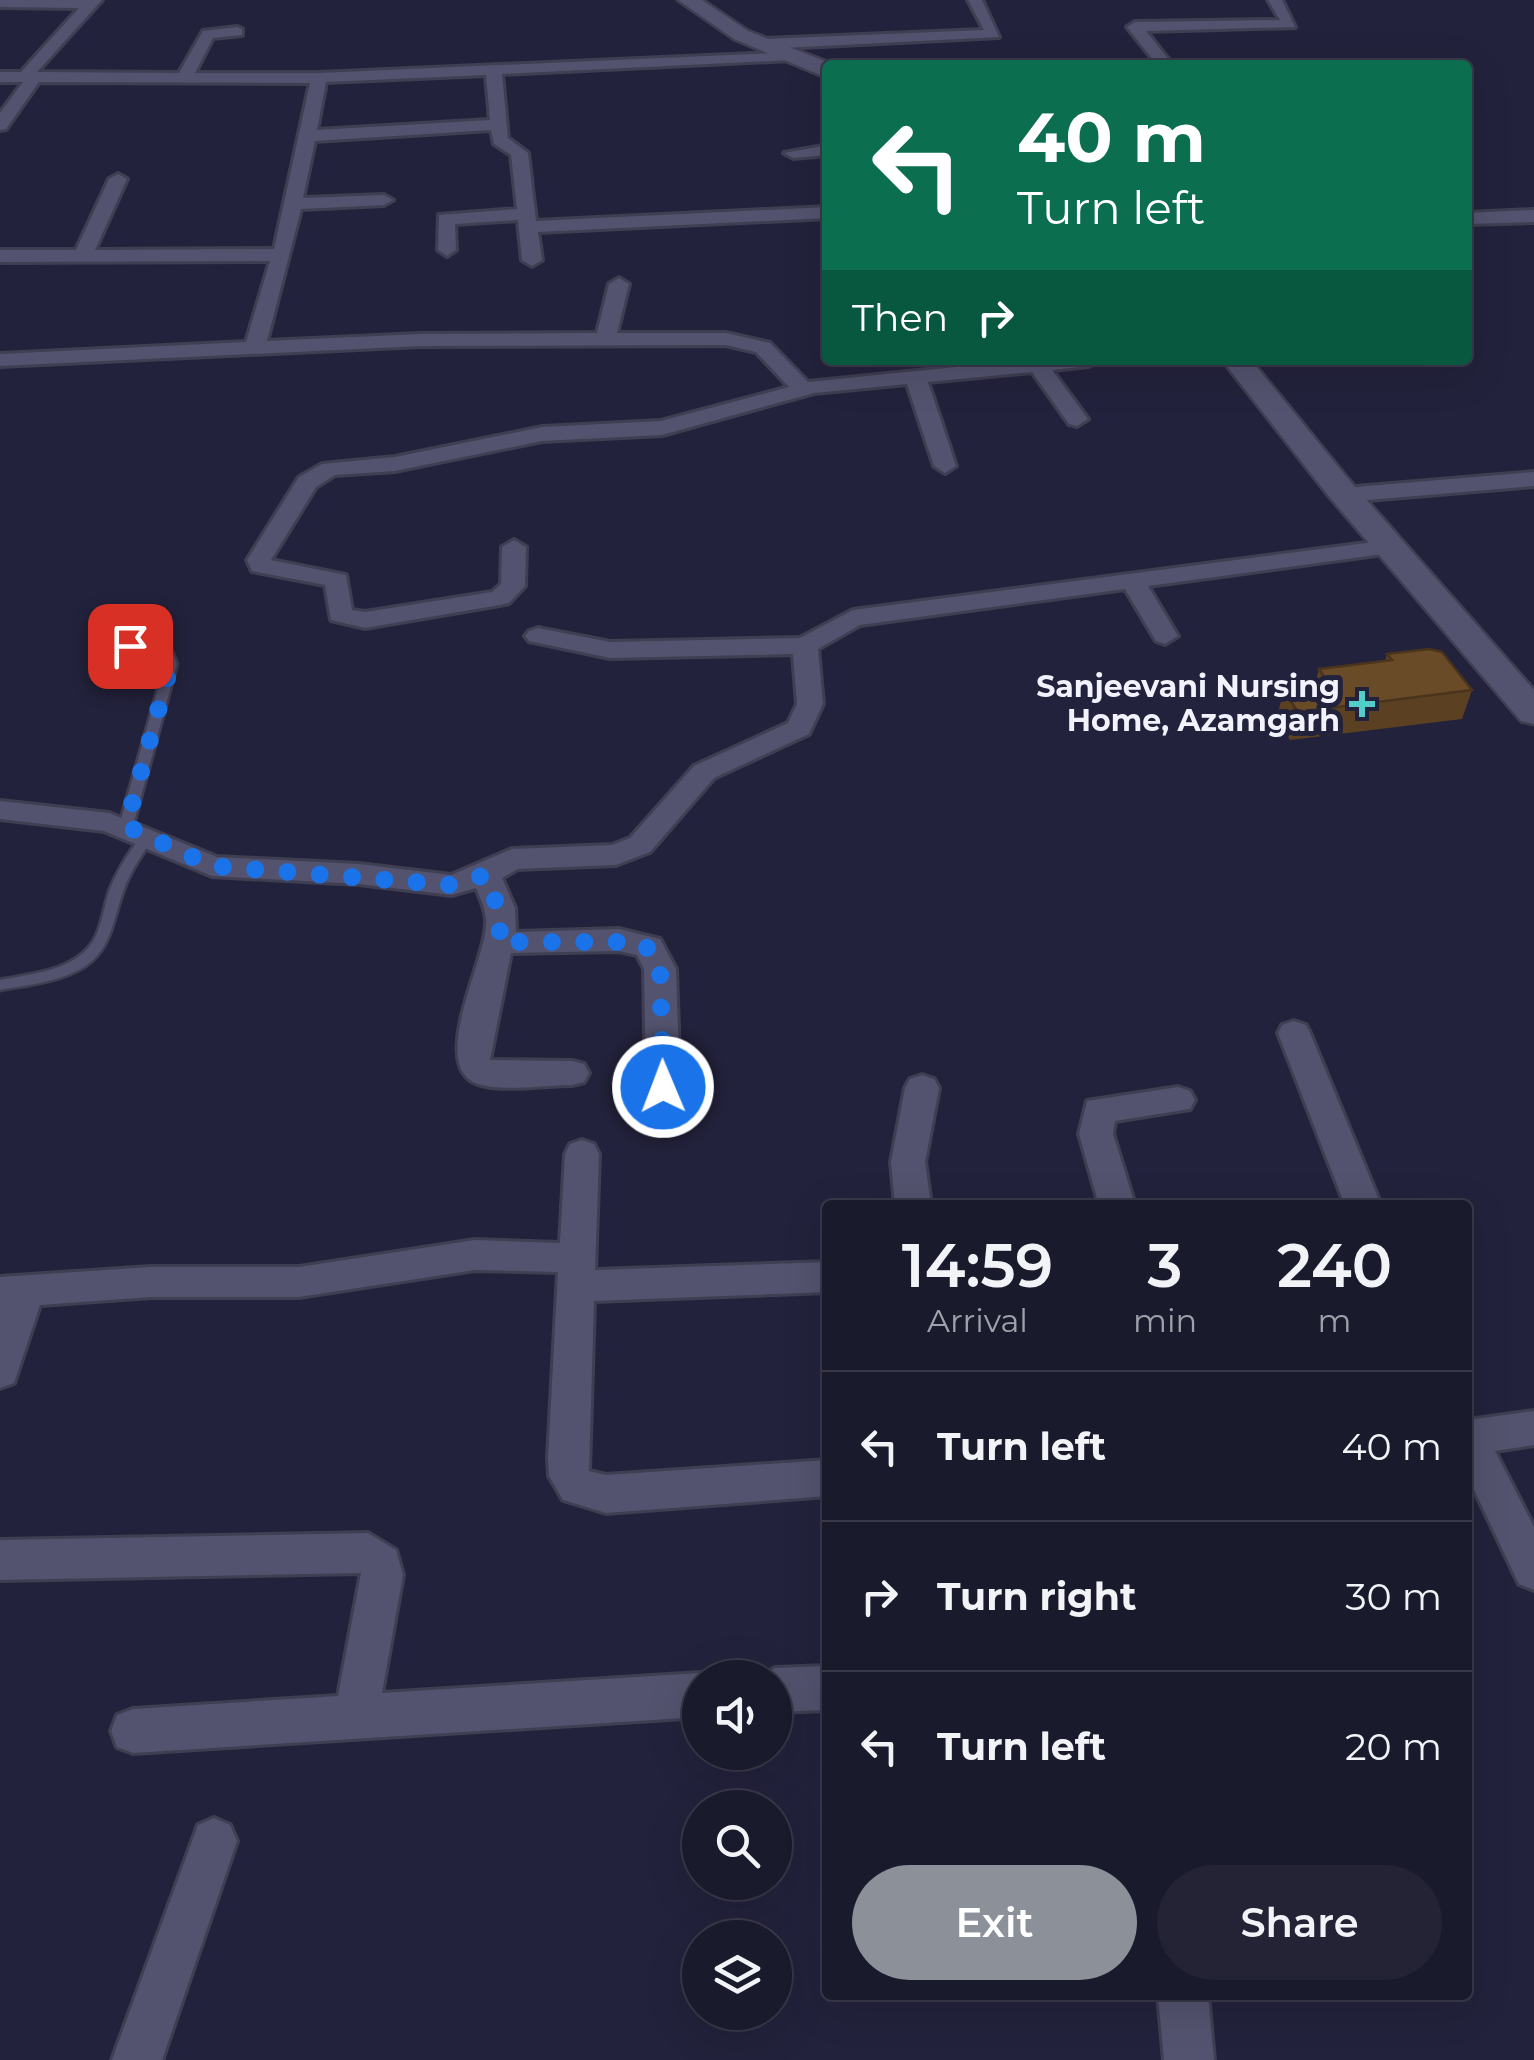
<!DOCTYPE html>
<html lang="en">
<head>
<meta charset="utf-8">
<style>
  :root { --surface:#1a1a2d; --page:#232335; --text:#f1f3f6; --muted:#9fa1aa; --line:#383849; --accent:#8c9099 }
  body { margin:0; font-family:Montserrat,sans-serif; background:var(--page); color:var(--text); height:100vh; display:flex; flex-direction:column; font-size:38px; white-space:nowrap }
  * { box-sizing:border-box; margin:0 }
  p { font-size:32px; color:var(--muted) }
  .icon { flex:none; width:55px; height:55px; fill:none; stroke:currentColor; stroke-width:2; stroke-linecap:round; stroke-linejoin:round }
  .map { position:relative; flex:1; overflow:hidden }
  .drawer { position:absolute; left:822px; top:1200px; width:650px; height:800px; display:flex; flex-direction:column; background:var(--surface); border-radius:10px; box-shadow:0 10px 40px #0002,0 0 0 2px var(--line) }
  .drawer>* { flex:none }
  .hud { position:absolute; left:822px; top:60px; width:650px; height:305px; border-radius:10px; box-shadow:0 10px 40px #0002,0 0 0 2px var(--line); background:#0b6e4f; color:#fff; overflow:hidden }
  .fabs { position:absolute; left:682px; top:1660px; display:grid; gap:20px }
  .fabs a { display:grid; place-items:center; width:110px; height:110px; border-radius:50%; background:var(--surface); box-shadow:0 10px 40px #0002,0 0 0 2px var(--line); font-size:50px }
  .pin { position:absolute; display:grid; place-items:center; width:85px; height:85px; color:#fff; margin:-42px; border-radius:20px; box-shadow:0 5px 15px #0006 }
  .me { position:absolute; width:110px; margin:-55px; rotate:359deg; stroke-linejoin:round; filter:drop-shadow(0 0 8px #0008) }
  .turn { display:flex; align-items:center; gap:35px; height:210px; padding:0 30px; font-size:45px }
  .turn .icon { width:130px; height:130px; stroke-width:2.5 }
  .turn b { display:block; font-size:70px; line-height:85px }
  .then { display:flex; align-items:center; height:95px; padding:0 30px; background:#0003; gap:20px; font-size:38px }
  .eta { display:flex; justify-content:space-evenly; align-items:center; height:170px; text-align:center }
  .eta b { font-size:60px; font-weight:600; line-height:70px }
  .primary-button { display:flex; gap:20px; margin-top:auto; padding:20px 30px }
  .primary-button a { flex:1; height:115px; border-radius:60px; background:var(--accent); color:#fff; font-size:40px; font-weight:600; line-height:115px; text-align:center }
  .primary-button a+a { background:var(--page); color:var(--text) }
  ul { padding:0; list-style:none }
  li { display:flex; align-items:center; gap:30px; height:150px; padding:0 30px; border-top:2px solid var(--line) }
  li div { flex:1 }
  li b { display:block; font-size:38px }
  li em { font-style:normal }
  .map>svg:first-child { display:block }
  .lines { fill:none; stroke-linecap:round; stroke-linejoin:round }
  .lane-casing { stroke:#3f3e52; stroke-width:5 }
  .street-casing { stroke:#3f3e52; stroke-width:6 }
  .secondary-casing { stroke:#3f3e52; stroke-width:5 }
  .lane { fill:#53536f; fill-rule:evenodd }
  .street { fill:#53536f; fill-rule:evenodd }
  .secondary { fill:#53536f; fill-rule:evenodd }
  .wall { fill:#5b4022 }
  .building { fill:#6a4b27; stroke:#4a341b; stroke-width:2.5 }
  .route { stroke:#1a73e8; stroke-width:18; stroke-dasharray:0 32.4 }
  .poi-dot { fill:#53cdc9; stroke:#23223c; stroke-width:4 }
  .labels { text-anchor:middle; stroke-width:10; stroke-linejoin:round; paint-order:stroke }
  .poi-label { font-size:30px; font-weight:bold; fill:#f2f2fd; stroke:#23223c; text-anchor:end }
</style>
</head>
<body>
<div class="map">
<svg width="1534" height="2060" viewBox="0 0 1534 2060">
  <rect width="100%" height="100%" fill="#23223c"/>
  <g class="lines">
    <!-- lane casing -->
    <g class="lane-casing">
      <g id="lane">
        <path d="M101,639L163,646L171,649L177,664L133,826L126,830L119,826L165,664L162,654L97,646V640Z"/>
        <path d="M147,833L154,837C142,855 130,871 123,892C113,920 111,950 84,967C60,982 27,985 0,990V980C29,974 67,972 88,948C102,933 103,907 110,889C118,868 130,852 142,834Z"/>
      </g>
    </g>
    <!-- street casing -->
    <g class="street-casing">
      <g id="street">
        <path d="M0,0H102L37,72L179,73L203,31L237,27L242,29V35L213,38L195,73H319L797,52L799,55L791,60L502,74L508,138L528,153L536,221L828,207V218L538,232L542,260L532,266L522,260L518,220L455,224L456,250L447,256L438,250L439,215L517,209L511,155L494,144L491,130L315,141L303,198L384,195L393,200L384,205L301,209L267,341L420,334L597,333L609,284L619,278L629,284L617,333H726L770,343L808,382L1025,360H1099L1089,366L1052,370L1088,419L1077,426L1069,424L1032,372L928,382L956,466L945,473L934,466L907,384L814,393L662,435L542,441L395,471L335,475L316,487L271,560L346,575L352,610L365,612L492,592L501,584L502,547L514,540L526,547L525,586L509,603L500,605L365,628L331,620L325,585L252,571L247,560L299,477L322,464L395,457L542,427L661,421L789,387L756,352L726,345L420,346L0,366V354L246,342L270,261L0,262V250H76L109,179L118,174L127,179L95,250L274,249L310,83L39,82L6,129L0,130V113L23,82H0V72H21L79,8L0,7ZM486,75L490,120L317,130L326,82Z"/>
        <path d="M968,0H982L999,37L764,49L756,44L764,39L984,30Z"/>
        <path d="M1268,0H1282L1295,27L1146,31L1173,65H1157L1127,27L1135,22L1280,20Z"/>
        <path d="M828,145V155L793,158L784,153Z"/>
        <path d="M1534,210V222L1468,224V213Z"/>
        <path d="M1534,472V486L1344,502L1332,495L1344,488Z"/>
        <path d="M1389,540L1398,542L1401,547L1398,552L1148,586L1178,636L1165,644L1156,641L1125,589L860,625L818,649L823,704L809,734L714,778L650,852L616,865L518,869L502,878L515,908L516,932L619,929L660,939L676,969L680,1087L675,1096L663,1100L651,1096L646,1087L644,969L637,955L619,951L511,953L490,1060L572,1061L584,1064L589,1073L584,1082L572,1085C544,1085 505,1092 478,1084C428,1067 485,962 486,925C487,912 481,900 476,888L452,895L359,884L212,876L104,831L0,819V801L109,813L217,857L359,864L451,875L512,849L612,845L630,838L694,766L788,723L797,704L793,654L610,658L529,641L525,636L529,631L538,628L610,642L800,638L853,610Z"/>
        <path d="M1294,1021L1306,1025L1310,1033L1381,1205H1345L1278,1033L1282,1025Z"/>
        <path d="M922,1075L934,1079L939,1088L925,1162L931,1205H895L891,1162L905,1088L910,1079Z"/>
        <path d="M1178,1087L1190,1091L1195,1100L1190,1109L1115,1121L1113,1134L1135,1205H1099L1079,1134L1087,1101Z"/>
        <path d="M582,1140L594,1144L599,1154L595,1270L828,1262V1292L594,1301L589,1471L606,1475L828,1460V1496L606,1513L563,1500L549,1476L548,1458L558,1272L475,1270L299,1297H151L40,1305L14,1383L0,1388V1277L151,1267H299L475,1240L560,1243L565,1154L570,1144Z"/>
        <path d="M1534,1411V1445L1495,1451L1534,1527V1590L1519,1584L1468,1477V1420Z"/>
        <path d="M368,1533L396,1550L403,1575L382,1693L700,1673L711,1678H700V1717L133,1753L117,1747L111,1731L117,1715L133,1709L338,1696L361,1573L0,1580V1540Z"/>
        <path d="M828,1666V1710L775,1712V1678H758L775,1668Z"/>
        <path d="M214,1818L230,1825L237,1841L162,2060H112L198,1825Z"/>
        <path d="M1158,1995H1208L1214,2060H1164Z"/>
      </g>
    </g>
    <!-- secondary casing -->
    <g class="secondary-casing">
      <g id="secondary">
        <path d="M678,0H702L748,31L835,65H828V76L820,75L734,39Z"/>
        <path d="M1222,360H1251L1349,480L1534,690V724L1521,721L1327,494Z"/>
      </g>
    </g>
    <!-- lane -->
    <use href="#lane" class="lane"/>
    <!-- street -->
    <use href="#street" class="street"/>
    <!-- secondary -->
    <use href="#secondary" class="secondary"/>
  </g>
  <!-- wall -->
  <path class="wall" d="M1387,654L1472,690L1462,719L1290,740L1276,719L1284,691L1314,687L1319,669L1385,661Z"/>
  <!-- building -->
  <path class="building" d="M1429,649L1442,652L1472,690L1298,712L1284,691L1330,685L1319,669L1392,660L1387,654Z"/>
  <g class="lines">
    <!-- route -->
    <path class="route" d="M130,646L167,652L171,664L126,826L212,866L452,885L485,875L502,918L498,942H640L657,956L660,969L663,1087"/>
  </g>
  <!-- markers -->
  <path class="poi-dot" d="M1357 689h10v10h10v10h-10v10h-10v-10h-10v-10h10z"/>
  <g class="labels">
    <!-- poi labels -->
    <g class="poi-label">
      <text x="1340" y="697">Sanjeevani Nursing<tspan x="1340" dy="34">Home, Azamgarh</tspan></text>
    </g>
  </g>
</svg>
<div class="fabs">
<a><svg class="icon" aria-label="sound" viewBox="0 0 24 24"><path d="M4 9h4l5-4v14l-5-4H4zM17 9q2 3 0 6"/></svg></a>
<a><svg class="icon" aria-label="search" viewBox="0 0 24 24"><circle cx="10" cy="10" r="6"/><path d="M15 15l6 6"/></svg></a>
<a><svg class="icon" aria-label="layers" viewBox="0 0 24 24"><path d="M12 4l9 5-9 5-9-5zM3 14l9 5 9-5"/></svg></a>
</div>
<div class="pin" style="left:130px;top:646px;background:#d93025"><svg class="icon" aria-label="arrive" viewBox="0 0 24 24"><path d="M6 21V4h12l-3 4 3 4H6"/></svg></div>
<svg class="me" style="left:663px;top:1087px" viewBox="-20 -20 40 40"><circle r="17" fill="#1a73e8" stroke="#fff" stroke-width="3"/><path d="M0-11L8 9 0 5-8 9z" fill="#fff"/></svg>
<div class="hud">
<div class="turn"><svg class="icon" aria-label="left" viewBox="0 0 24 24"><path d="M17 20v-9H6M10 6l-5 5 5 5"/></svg><div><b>40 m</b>Turn left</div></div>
<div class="then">Then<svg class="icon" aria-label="right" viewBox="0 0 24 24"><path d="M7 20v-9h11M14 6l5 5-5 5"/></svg></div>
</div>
<section class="drawer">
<div class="eta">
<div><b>14:59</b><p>Arrival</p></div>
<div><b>3</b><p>min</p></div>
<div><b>240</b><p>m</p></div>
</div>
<ul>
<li><svg class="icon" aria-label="left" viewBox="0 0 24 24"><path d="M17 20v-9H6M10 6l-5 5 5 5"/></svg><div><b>Turn left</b></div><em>40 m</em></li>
<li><svg class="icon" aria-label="right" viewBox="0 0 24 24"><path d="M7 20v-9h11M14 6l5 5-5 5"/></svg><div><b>Turn right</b></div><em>30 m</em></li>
<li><svg class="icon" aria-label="left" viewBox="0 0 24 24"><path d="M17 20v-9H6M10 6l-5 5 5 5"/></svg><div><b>Turn left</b></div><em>20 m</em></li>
</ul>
<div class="primary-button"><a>Exit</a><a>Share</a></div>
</section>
</div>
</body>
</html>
